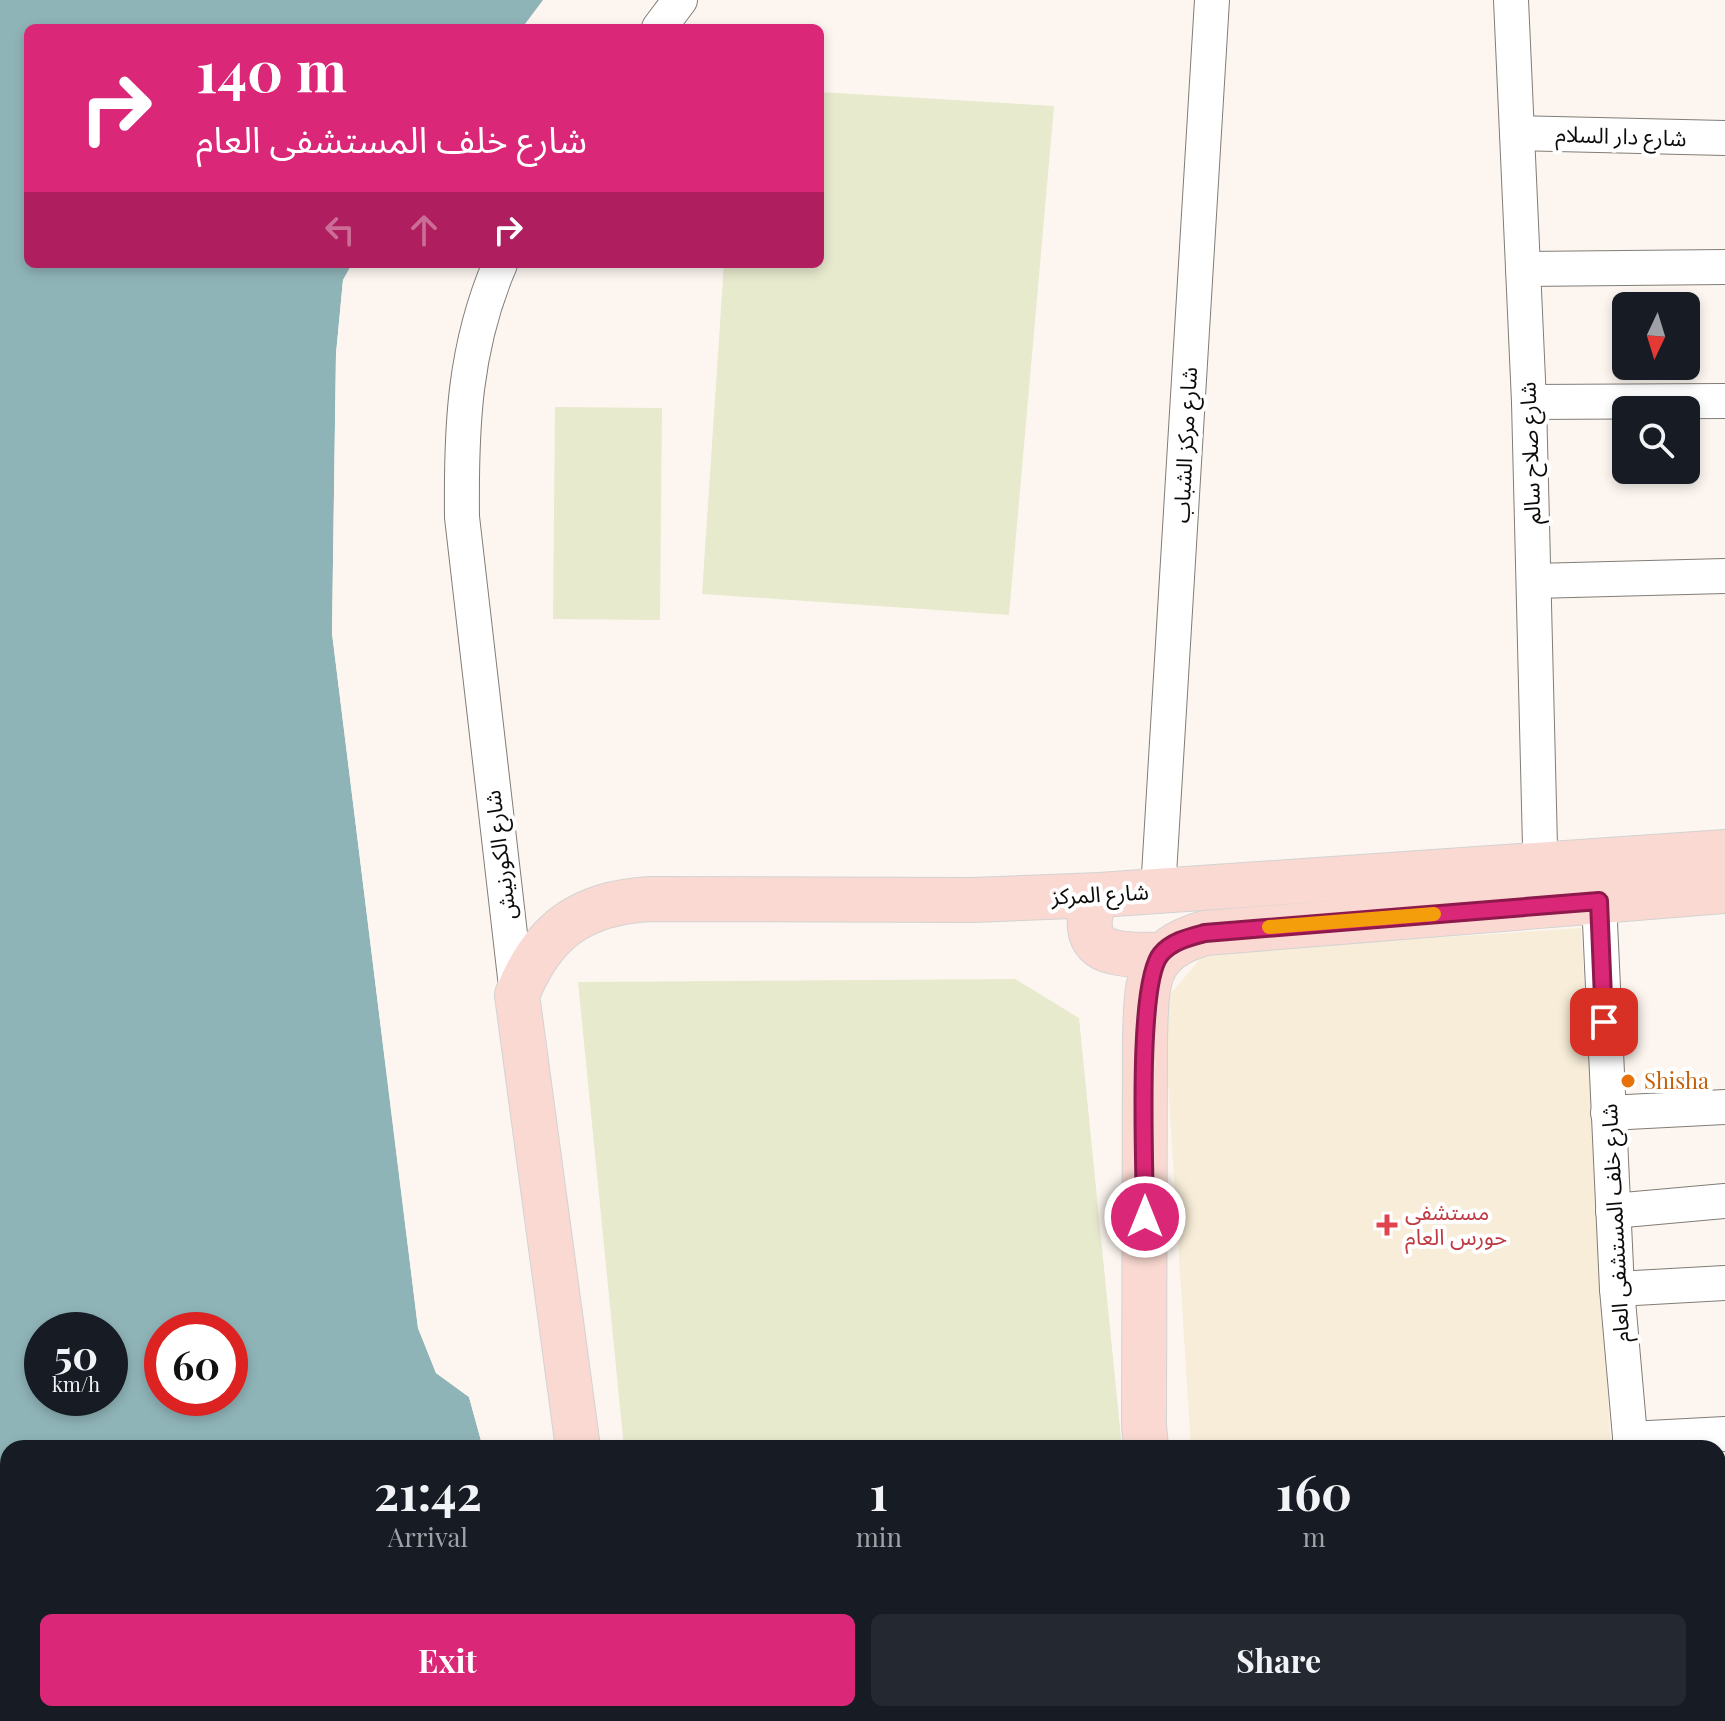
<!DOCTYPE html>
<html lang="en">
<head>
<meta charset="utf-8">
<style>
  :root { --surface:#171b24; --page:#242831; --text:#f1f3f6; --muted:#9ea1a6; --accent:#db2777 }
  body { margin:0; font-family:"Playfair Display","Noto Sans Arabic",serif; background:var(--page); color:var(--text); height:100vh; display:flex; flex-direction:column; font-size:30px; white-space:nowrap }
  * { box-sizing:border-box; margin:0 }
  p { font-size:26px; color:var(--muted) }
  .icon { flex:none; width:44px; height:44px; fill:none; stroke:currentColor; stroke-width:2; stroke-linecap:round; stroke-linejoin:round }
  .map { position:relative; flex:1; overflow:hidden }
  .side { position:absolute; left:0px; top:1440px; width:1726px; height:282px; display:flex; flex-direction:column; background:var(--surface); border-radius:24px 24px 0 0; box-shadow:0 4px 12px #0003 }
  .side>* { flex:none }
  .banner { position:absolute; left:24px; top:24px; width:800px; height:244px; border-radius:12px; box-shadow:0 4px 12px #0003; background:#db2777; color:#fff; overflow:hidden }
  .needle { width:52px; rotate:184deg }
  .buttons { position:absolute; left:1612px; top:292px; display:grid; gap:16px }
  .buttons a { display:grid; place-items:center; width:88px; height:88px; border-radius:12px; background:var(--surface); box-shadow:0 4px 12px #0003; font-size:40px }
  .speed { position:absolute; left:24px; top:1312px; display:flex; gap:16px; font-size:40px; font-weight:700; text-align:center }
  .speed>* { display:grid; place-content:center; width:104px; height:104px; border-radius:50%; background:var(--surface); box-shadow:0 4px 12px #0003; line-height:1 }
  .speed small { font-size:20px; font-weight:400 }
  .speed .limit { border:12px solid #d22; background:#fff; color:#111 }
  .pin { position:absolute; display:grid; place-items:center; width:68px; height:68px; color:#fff; margin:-34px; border-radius:16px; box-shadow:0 4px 12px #0006 }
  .me { position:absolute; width:88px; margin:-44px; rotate:0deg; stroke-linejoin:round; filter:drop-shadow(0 0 6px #0008) }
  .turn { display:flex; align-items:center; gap:28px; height:168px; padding:0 40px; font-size:36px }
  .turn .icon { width:104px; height:104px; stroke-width:2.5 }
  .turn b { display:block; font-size:56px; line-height:68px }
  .lanes { display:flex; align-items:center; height:76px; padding:0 40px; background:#0003; justify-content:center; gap:40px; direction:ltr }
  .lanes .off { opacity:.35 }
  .eta { display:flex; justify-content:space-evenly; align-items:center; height:136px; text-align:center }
  .eta b { font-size:48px; font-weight:700; line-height:56px }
  .button { display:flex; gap:16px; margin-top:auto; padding:16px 40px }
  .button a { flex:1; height:92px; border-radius:12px; background:var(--accent); color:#fff; font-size:32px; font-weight:700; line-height:92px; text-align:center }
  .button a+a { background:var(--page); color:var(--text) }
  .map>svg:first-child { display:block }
  .medical { fill:#f7edd8 }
  .green { fill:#e7eacd }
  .water { fill:#8fb4b8; fill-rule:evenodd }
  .pier { fill:#fdf6f0 }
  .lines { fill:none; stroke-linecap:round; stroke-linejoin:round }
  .minor-casing { stroke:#817c76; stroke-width:36 }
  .primary-casing { stroke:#d3d3d3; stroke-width:46 }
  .minor { stroke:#fff; stroke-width:34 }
  .primary { stroke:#f9d9d1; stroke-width:44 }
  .route-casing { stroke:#8e194d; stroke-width:20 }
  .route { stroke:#db2777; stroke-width:14 }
  .slow { stroke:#f59e0b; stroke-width:14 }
  .food-dot { fill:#e8710a; stroke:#fff; stroke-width:3 }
  .health-dot { fill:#e0444e; stroke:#fff; stroke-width:3 }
  .labels { text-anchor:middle; stroke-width:8; stroke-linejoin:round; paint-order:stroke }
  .street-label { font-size:22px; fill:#0d0b09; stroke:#fff }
  .food-label { font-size:22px; fill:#c56008; stroke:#fff; text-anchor:start }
  .health-label { font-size:22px; fill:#be3a42; stroke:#fff; text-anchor:start }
</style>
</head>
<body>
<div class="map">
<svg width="1725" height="1721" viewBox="0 0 1725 1721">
  <rect width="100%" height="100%" fill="#fdf6f0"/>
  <!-- medical -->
  <path class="medical" d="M1581,928L1611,1448H1191L1163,1003L1205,953Z"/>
  <!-- green -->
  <g class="green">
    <path d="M820,92L1054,106L1009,615L702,594L724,264H820Z"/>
    <path d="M555,407L662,408L660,620L553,619Z"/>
    <path d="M1015,979L1079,1018L1122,1448H624L578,982Z"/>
    <path d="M660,1714H1126L1127,1721H662Z"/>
  </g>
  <!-- water -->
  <path class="water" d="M0,0H543L522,28H28V264H352L343,280L336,354L332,633L418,1328L436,1373L469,1397L483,1448H8V1714H544L545,1721H0ZM42,1330H110V1398H42ZM162,1330H230V1398H162Z"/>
  <!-- pier -->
  <path class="pier" d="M352,264H356L347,281L340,354L336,633L421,1327L439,1371L473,1395L487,1448H483L469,1397L436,1373L418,1328L332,633L336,354L343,280Z"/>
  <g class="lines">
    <!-- minor casing -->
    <g class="minor-casing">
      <g id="minor">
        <path d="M1511,0L1529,402L1541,887"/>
        <path d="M659,28L680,0"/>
        <path d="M1517,133L1725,138"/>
        <path d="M500,264C464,348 461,427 462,517L517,995"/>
        <path d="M1523,269L1725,267"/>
        <path d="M1529,402L1725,401"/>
        <path d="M1534,581L1725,576"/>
        <path d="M1158,891L1212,0"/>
        <path d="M1599,901L1617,1289L1631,1448"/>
        <path d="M1608,1113L1725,1107"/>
        <path d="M1613,1211L1725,1201"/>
        <path d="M1617,1289L1725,1283"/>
        <path d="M1630,1439L1725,1434"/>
        <path d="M1718,1616H1725"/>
        <path d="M630,1714L632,1721"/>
        <path d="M1661,1714L1662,1721"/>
      </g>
    </g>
    <!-- primary casing -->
    <g class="primary-casing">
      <g id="primary">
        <path d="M1099,895C1086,915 1083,946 1114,952C1128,956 1146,954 1160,955"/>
        <path d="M578,1448L517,995C543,931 580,903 650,899L972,900L1099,895L1725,852"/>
        <path d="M1146,1448L1144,1425L1145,1038C1147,982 1144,950 1205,933L1725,891"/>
        <path d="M1149,1714V1721"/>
        <path d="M1198,1714V1721"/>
      </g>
    </g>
    <!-- minor -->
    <use href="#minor" class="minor"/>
    <!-- primary -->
    <use href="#primary" class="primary"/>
  </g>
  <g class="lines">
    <!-- route casing -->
    <g class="route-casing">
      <path id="route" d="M1145,1217C1145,1169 1136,983 1161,954C1172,941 1190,937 1205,933L1599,901L1604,1022"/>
    </g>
    <!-- route -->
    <use href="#route" class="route"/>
    <!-- slow -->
    <path class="slow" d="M1269,927L1434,914"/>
  </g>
  <!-- markers -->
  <circle class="food-dot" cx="1628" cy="1081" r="8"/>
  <path class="health-dot" d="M1383 1213h8v8h8v8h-8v8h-8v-8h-8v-8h8z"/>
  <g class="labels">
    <!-- street labels -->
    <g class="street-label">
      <text transform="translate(1621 136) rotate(2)" y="8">شارع دار السلام</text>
      <text transform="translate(1185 445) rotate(-87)" y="8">شارع مركز الشباب</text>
      <text transform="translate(1530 453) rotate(-92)" y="8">شارع صلاح سالم</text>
      <text transform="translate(500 855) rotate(-97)" y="8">شارع الكورنيش</text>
      <text transform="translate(1100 894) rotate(-3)" y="8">شارع المركز</text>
      <text transform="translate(1615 1223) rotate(-93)" y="8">شارع خلف المستشفى العام</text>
    </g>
    <!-- food labels -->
    <g class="food-label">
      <text x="1644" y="1089">Shisha</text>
    </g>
    <!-- health labels -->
    <g class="health-label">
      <text x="1405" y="1220">مستشفى<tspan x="1405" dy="25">حورس العام</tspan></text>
    </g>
  </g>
</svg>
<div class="buttons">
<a><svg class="needle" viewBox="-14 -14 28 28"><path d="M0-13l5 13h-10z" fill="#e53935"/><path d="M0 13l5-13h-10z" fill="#9ea1a6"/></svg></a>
<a><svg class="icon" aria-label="search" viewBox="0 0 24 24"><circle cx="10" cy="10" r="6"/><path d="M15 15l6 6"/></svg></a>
</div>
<div class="speed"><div>50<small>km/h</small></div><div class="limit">60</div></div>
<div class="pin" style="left:1604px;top:1022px;background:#d93025"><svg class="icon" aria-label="arrive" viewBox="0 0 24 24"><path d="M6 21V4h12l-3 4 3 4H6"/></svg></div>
<svg class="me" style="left:1145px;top:1217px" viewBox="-20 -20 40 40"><circle r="17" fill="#db2777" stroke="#fff" stroke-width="3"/><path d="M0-11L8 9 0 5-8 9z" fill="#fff"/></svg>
<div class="banner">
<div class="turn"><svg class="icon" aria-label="right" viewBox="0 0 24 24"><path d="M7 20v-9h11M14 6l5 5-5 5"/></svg><div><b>140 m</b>شارع خلف المستشفى العام</div></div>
<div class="lanes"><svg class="icon off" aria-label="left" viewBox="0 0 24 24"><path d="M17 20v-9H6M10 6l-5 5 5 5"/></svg><svg class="icon off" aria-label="ahead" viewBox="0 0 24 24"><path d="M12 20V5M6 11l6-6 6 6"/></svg><svg class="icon" aria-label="right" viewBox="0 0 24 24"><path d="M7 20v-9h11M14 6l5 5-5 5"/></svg></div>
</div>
<section class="side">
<div class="eta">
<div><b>21:42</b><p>Arrival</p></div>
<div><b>1</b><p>min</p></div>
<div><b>160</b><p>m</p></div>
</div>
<div class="button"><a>Exit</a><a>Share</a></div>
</section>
</div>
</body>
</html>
